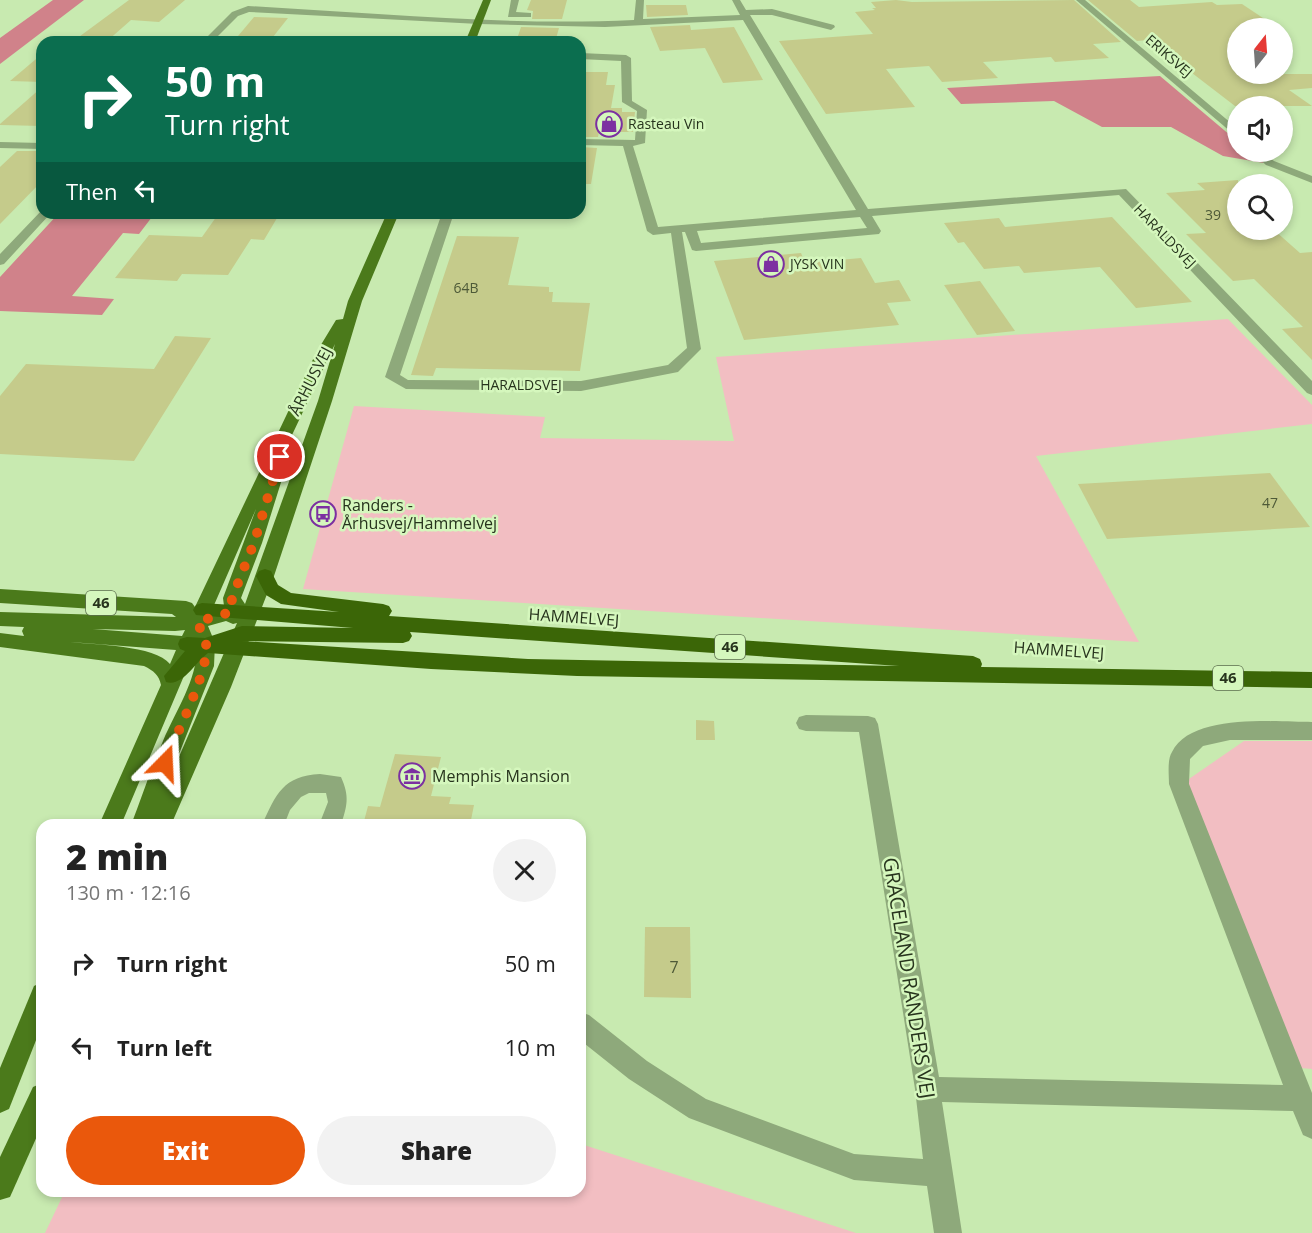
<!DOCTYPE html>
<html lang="en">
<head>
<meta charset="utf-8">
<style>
  :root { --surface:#fff; --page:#f2f2f2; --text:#222; --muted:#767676; --accent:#ea580c }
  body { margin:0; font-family:"Open Sans",sans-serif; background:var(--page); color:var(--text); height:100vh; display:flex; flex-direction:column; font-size:22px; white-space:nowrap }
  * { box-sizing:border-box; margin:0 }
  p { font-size:20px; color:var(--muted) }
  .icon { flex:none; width:33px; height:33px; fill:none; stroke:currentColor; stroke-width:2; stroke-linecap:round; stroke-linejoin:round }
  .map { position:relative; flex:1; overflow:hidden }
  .sheet { position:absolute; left:36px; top:819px; width:550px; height:378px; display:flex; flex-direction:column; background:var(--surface); border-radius:18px; box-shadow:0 3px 9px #0003 }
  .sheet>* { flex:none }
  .top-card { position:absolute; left:36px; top:36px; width:550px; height:183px; border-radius:18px; box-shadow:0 3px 9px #0003; background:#0b6e4f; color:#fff; overflow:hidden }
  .needle { width:39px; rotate:17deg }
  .controls { position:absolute; left:1227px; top:18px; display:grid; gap:12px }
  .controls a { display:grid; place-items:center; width:66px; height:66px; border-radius:50%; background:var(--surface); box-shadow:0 3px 9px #0003; font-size:30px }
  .pin { position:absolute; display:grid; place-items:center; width:51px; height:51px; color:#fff; margin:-26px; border:3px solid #fff; border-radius:50%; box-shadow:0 2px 6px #0007 }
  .me { position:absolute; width:66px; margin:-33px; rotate:21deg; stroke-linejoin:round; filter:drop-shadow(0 0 4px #0008) }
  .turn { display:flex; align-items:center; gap:21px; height:126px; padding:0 30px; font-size:27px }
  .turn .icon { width:78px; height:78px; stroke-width:2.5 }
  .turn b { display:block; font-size:42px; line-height:51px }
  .then { display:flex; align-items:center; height:57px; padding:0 30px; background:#0003; gap:12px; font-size:22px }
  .round { display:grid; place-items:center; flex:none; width:63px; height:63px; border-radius:32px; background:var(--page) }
  .summary { display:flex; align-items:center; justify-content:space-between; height:102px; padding:0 30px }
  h1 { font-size:36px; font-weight:800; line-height:45px }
  .action { display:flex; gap:12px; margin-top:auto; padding:12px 30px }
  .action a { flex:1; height:69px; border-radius:36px; background:var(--accent); color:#fff; font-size:24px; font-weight:800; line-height:69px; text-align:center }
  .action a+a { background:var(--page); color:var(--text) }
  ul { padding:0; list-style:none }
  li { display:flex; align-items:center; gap:18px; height:84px; padding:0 30px }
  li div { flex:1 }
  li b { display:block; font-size:22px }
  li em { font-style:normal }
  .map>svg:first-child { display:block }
  .green { fill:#f2bec2 }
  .forest { fill:#d0828a }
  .building { fill:#c5cb8b }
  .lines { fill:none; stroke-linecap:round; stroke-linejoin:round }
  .minor { fill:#8ea97b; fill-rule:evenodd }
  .major { fill:#4b7a1b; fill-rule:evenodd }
  .highway { fill:#3b6607; fill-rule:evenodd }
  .route { stroke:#ea580c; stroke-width:10; stroke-dasharray:0 18 }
  .labels { text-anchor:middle; stroke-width:5; stroke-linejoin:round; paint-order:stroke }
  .far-street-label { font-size:14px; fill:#27341d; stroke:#d5f7bd }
  .far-poi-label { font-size:14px; fill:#27341d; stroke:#d5f7bd; text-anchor:start }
  .number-label { font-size:14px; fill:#4e5a38 }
  .shield { fill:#d5f7bd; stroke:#5b6e4d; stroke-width:1.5 }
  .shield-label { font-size:15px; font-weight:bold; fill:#27341d }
  .street-label { font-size:16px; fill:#27341d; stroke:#d5f7bd }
  .poi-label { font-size:16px; fill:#27341d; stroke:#d5f7bd; text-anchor:start }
  .near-number-label { font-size:16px; fill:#4e5a38 }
  .near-street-label { font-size:20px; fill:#27341d; stroke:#d5f7bd }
</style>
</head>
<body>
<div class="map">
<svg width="1312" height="1233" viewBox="0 0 1312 1233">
  <rect width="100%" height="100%" fill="#c8eab0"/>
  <!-- green -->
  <g class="green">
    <path d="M1228,319L1312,405V424L1036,456L1139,642L303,589L354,406L545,417L540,438L734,441L716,357Z"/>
    <path d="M1244,741H1312V1069L1301,1068L1186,781Z"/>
    <path d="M581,1144L856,1233H45L65,1191H580Z"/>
  </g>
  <!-- forest -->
  <g class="forest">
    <path d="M53,0H84L0,64V38Z"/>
    <path d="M1160,76L1237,141L1238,152H1250L1264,163L1223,156L1171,127H1102L1054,101L961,104L947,88Z"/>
    <path d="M59,213H155L139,234L123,233L72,296L114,299L102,315L0,311V277Z"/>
  </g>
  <!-- building -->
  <g class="building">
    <path d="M129,0H185L159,22L131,20L106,42H72Z"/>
    <path d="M531,0H567L562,19H532L533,11L527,10Z"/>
    <path d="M896,0L912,2L1074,0L1121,42L1093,44L1109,58L1055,62L1051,57L983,62L998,78L942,82L929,66L886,69L915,107L826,114L779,41L873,34L855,12L875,10L872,8H876L871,2Z"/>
    <path d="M1088,0H1130L1139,7L1212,2L1217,5L1242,4L1278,28H1238V74H1312V88L1289,90L1312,106H1235L1149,40L1137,41Z"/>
    <path d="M646,5H686L688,15L647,17Z"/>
    <path d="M254,17L288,18L269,42H233Z"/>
    <path d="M690,25L691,30L734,27L763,80L723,83L705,48L660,51L650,27Z"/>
    <path d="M521,27L559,28L555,42H516Z"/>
    <path d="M42,54V82L10,81Z"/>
    <path d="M580,72H608L606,85H615L611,108H622V112H635L633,132H599L598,137H580Z"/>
    <path d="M42,87V126L0,125V124Z"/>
    <path d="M580,147L597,148L591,184H580Z"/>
    <path d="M17,151H42V181L0,224V167Z"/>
    <path d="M1238,180V230H1274L1300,253L1312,252V360L1282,329L1303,327L1254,279L1233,281L1186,234L1206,233L1166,193L1205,190L1197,183Z"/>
    <path d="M219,213H280L264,240L251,239L228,275L182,274L177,281L115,278L149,235L202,237Z"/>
    <path d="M1112,217L1192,302L1136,308L1100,267L1024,273L1019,266L984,269L964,242L958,243L944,223L999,218L1005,227Z"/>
    <path d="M457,236L519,237L508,285L549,287V292H553L552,302L590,303L580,371L436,368L433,376L411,375Z"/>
    <path d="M801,253L805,263L861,258L875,283L899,280L911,301L887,303L899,325L744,340L714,261Z"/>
    <path d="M980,281L1015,331L977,335L944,285Z"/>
    <path d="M175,336L211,338L134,461L0,454V396L26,364L154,369Z"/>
    <path d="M1270,473L1310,527L1107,539L1078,484Z"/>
    <path d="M696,720L714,721L715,740H696Z"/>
    <path d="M395,754L441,757L431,796L451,797L449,804L474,805L470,825H363L368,806L380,807Z"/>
    <path d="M645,927H690L691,998L644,997Z"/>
  </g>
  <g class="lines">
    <!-- minor -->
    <g class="minor">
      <path d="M511,0H519L516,12L531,13V17H508Z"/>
      <path d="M636,0H644L643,19L740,15L732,0H740L746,10L772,9L834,25L835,27L831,30L772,15H750L868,209L1126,189L1312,381V395L1307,393L1119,195L872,216L881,231L879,234L696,251L692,250L685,232H682L701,349L678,372L581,391L406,389L385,377L442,213H454L400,375L408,380L581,381L668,365L687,348L671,233L653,235L647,231L623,146L580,145V139L635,140L637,111L622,102L621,61L580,59V53L626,55L631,58L632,101L647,110L645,143L633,146L658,227L856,210L743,20L605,27L479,24L249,12L238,16L212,42H202L232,12L248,6C376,13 506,26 634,20ZM860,217L867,228L701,243L697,231Z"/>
      <path d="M1076,0H1085L1238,129V138Z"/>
      <path d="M0,142L42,143V149L0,148Z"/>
      <path d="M1252,152H1263L1274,161L1312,176V183L1266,165Z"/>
      <path d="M42,210V213H51L4,264L0,265V254Z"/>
      <path d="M806,715L868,716L875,718L878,724L939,1077L1283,1085L1169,784C1169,774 1167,760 1172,752C1191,713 1276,722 1312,722V740H1230L1203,746L1190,759L1189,784L1312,1093V1139L1303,1135L1293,1111L942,1102L962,1233H934L927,1186L854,1180L689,1118L629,1079L580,1040V1012L589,1015L647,1061L706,1099L854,1154L923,1159L915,1089L859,732L806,731L799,729L796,723L799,717Z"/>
      <path d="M320,774L341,777C350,797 347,806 341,825H319L328,802L326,793H309L301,797L290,810L284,825H262C276,794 283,776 320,774Z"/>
    </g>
    <!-- major -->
    <g class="major">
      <path d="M483,0H491L475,42H465Z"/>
      <path d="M387,213H399L362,301L332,401L274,576L231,687L171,825H131C142,797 151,768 163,741C176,710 198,679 197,645L121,825H99L161,685C159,675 154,671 144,666L0,647V633L24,636L22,631L24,627L0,626V612L176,617L172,614L0,603V589L186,601L192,603L195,607L316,353L336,320L343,319L348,301ZM335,344L318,401L245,604L241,598L262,543L283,476L281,472L275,471ZM256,509L223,598L224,606L211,612ZM226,621L233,624L237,623L165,789L214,666L215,643L208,626ZM93,629L175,631L185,630L182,636ZM70,642L176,650L170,664C155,645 94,645 70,642Z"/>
      <path d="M42,982V1025L9,1109L0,1113V1068L34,986Z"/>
      <path d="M42,1083V1125L10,1197L0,1200V1157L33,1087Z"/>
    </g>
    <!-- highway -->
    <path class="highway" d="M265,569L271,571L278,585L291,593L383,604L389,606L392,611L389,616L973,656L980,659L982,664L981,667L1312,672V688L577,676L431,669L208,653C195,662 183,687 166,682L164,676L185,651L180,649L178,644L180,639L187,637L205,638L242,626L353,628L196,615L193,610L196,605L202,603L339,612L281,604L266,595L256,576L259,571ZM410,632L899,666L528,659L241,641L403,643L409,641L412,636Z"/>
  </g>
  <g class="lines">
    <!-- route -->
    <path class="route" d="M165,763C175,736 210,670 206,644C205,636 200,629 197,622L231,612L232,598L254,543L280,457"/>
  </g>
  <!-- icons -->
  <defs>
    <g id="shop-ring" transform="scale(1.35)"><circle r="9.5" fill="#d5f7bd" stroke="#7c30a1" stroke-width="1.5"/><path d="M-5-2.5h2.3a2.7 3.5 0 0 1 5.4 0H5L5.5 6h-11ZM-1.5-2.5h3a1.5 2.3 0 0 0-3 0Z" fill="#7c30a1"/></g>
    <g id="bus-ring" transform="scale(1.35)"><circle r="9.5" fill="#d5f7bd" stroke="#7c30a1" stroke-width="1.5"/><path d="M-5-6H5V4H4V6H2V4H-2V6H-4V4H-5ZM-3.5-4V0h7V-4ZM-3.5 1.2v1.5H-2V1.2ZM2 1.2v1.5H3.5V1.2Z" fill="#7c30a1"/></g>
    <g id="museum-ring" transform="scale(1.35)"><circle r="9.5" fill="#d5f7bd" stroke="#7c30a1" stroke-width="1.5"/><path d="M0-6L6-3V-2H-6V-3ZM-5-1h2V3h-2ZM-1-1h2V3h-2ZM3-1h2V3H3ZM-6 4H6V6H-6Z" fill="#7c30a1"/></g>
  </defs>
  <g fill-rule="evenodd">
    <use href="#shop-ring" x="609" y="124"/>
    <use href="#shop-ring" x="771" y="264"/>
    <use href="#bus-ring" x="323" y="514"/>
    <use href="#museum-ring" x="412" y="776"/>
  </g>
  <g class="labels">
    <!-- far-street labels -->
    <g class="far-street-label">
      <text transform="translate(1169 56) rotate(41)" y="5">ERIKSVEJ</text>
      <text transform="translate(1165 236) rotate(46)" y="5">HARALDSVEJ</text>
      <text x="521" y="390">HARALDSVEJ</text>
    </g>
    <!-- far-poi labels -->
    <g class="far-poi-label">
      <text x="628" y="129">Rasteau Vin</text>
      <text x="790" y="269">JYSK VIN</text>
    </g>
    <!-- number labels -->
    <g class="number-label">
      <text x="1213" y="220">39</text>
      <text x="466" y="293">64B</text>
      <text x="1270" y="508">47</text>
    </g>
    <!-- shield labels -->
    <g class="shield">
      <rect x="86" y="591" width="30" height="24" rx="4.5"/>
      <rect x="715" y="635" width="30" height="24" rx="4.5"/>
      <rect x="1213" y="666" width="30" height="24" rx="4.5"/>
    </g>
    <g class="shield-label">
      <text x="101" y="608">46</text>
      <text x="730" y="652">46</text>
      <text x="1228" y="683">46</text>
    </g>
    <!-- street labels -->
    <g class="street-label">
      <text transform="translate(310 381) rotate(-63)" y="6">ÅRHUSVEJ</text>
      <text transform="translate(574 617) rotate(4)" y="6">HAMMELVEJ</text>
      <text transform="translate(1059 650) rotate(4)" y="6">HAMMELVEJ</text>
    </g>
    <!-- poi labels -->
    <g class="poi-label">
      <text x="342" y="511">Randers -<tspan x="342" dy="18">Århusvej/Hammelvej</tspan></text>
      <text x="432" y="782">Memphis Mansion</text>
    </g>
    <!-- near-number labels -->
    <g class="near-number-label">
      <text x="674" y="973">7</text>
    </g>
    <!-- near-street labels -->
    <g class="near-street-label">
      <text transform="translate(909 978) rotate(81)" y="7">GRACELAND RANDERS VEJ</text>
    </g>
  </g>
</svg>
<div class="controls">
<a><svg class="needle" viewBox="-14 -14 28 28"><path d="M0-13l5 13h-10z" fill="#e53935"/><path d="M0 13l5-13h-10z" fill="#767676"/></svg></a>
<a><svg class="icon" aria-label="sound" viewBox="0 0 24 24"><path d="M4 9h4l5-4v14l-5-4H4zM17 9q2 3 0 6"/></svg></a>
<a><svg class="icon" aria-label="search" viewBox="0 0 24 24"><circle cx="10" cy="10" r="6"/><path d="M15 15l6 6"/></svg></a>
</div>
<div class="pin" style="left:280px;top:457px;background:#d93025"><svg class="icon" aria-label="arrive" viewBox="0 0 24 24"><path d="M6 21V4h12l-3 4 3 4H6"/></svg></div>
<svg class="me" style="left:165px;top:763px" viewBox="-20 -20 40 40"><path d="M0-17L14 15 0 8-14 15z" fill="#ea580c" stroke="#fff" stroke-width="4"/></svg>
<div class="top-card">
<div class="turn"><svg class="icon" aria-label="right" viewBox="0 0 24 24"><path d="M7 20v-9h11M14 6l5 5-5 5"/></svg><div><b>50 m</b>Turn right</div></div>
<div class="then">Then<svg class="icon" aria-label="left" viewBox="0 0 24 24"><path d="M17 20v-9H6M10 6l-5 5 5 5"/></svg></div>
</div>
<section class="sheet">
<div class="summary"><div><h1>2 min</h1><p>130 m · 12:16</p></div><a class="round"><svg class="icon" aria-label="close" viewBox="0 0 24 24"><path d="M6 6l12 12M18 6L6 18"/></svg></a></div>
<ul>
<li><svg class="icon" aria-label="right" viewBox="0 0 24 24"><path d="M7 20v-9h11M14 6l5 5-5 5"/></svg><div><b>Turn right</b></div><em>50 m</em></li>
<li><svg class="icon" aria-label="left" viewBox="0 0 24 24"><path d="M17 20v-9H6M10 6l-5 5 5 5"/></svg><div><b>Turn left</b></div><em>10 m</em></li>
</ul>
<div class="action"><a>Exit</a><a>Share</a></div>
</section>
</div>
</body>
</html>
